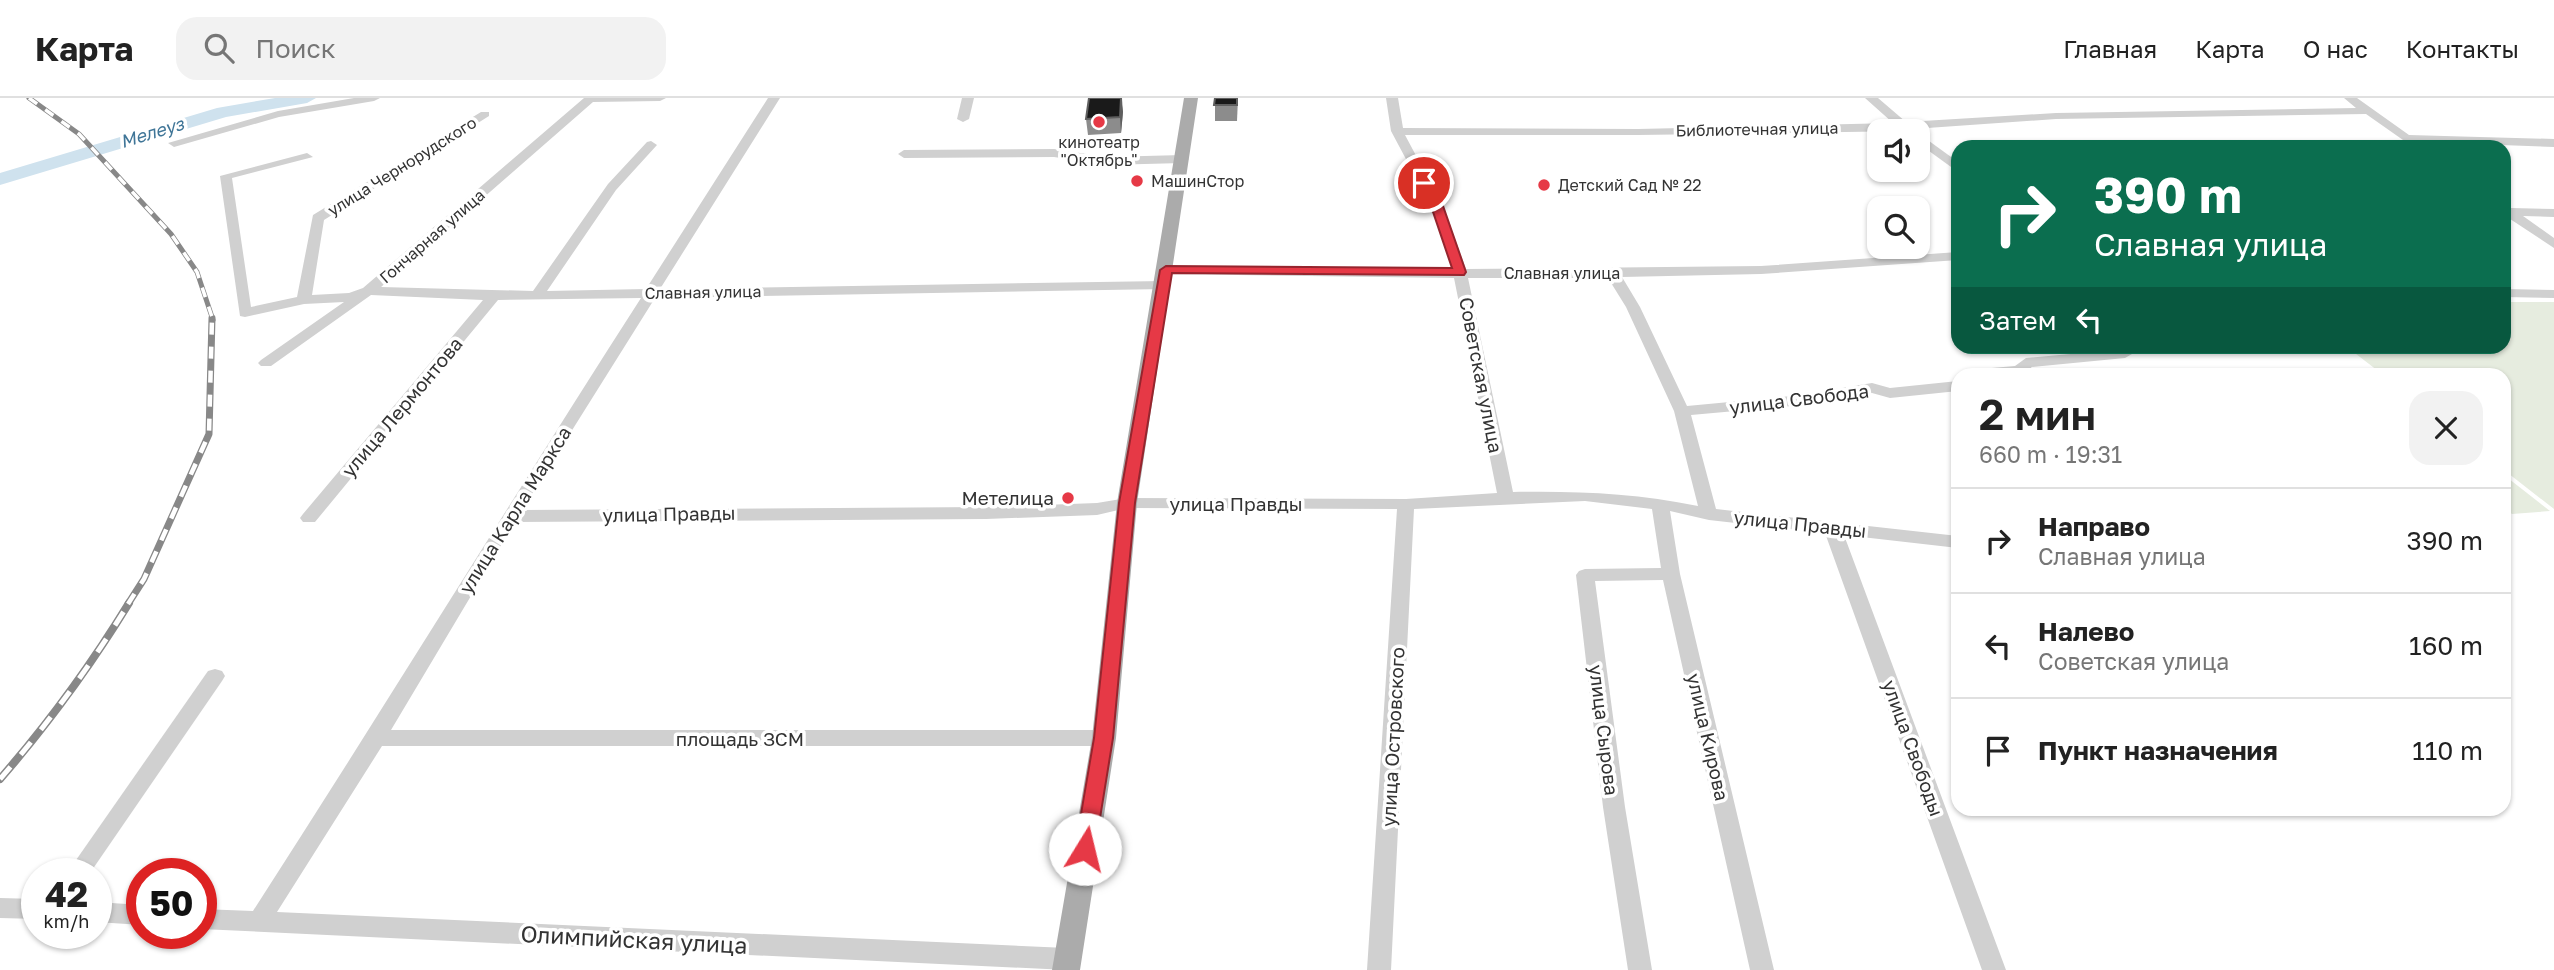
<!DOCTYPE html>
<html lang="ru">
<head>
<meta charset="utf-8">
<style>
  :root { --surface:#fff; --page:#f2f2f2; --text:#222; --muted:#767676; --line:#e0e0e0 }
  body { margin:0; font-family:"Golos Text",sans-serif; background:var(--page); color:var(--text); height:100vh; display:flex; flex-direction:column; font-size:26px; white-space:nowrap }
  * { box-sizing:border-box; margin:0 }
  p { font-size:23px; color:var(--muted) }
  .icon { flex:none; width:38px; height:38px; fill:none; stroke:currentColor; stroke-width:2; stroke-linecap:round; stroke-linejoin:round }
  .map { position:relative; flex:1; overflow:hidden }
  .panel { position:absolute; left:1951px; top:270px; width:560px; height:448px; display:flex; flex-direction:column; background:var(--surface); border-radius:21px; box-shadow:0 2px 5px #0004 }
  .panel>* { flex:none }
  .guide { position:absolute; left:1951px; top:42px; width:560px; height:214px; border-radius:21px; box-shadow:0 2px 5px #0004; background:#0b6e4f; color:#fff; overflow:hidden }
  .controls { position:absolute; left:1867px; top:21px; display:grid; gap:14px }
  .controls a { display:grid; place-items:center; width:63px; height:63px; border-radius:14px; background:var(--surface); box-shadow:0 2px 5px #0004; font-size:35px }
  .speed { position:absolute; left:21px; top:760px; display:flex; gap:14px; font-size:35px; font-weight:700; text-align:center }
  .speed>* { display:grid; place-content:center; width:91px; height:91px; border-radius:50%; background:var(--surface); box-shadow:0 2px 5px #0004; line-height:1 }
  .speed small { font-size:18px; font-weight:400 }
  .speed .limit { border:10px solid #d22; background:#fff; color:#111 }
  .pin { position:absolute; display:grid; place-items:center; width:60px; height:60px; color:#fff; margin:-30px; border:4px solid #fff; border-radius:50%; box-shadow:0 2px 7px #0007 }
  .me { position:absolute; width:77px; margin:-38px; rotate:9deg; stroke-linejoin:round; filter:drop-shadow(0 0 5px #0008) }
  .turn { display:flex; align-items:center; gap:24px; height:147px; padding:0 28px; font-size:32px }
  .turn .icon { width:91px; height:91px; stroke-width:2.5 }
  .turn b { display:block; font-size:49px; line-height:60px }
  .then { display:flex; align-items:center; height:66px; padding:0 28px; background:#0003; gap:14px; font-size:26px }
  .round { display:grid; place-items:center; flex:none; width:74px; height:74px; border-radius:21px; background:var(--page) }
  .head { display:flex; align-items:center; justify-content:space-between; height:119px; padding:0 28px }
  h1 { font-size:42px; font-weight:600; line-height:52px }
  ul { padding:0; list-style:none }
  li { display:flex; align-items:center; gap:21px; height:105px; padding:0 28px; border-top:2px solid var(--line) }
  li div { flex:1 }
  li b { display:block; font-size:26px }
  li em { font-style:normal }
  header { display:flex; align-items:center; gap:42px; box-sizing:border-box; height:98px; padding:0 35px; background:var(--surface); border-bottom:2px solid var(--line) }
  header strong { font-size:33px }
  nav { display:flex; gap:38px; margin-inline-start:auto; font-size:24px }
  .search { width:490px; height:63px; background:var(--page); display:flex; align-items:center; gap:18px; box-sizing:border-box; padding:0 24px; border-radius:21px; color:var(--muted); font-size:26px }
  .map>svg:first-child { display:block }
  .green { fill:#e6ecdf }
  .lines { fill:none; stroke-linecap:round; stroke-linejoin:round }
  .river { fill:#cfe2ee; fill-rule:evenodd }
  .minor { fill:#d0d0d0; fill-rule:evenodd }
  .major { fill:#ababab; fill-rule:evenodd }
  .rail-far2-casing { stroke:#888; stroke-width:5 }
  .rail-far1-casing { stroke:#888; stroke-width:7 }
  .rail-casing { stroke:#888; stroke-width:8 }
  .rail-far2 { stroke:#fff; stroke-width:3.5; stroke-dasharray:10; stroke-linecap:butt }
  .rail-far1 { stroke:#fff; stroke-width:4.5; stroke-dasharray:12; stroke-linecap:butt }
  .rail { stroke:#fff; stroke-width:5; stroke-dasharray:16; stroke-linecap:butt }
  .wall { fill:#8c8c8c }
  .shaded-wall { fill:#5f5f5f }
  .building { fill:#1a1a1a; stroke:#5f5f5f; stroke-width:2 }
  .route { fill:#e63946; stroke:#96252e; stroke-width:2 }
  .poi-dot { fill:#e63946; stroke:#fff; stroke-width:2.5 }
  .labels { text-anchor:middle; stroke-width:7; stroke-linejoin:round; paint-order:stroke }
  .far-street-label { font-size:16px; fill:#333; stroke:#fff }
  .far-poi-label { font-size:16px; fill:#333; stroke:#fff; text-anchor:start }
  .far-water-label { font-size:18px; font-style:italic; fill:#3f7597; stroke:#fff }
  .street-label { font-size:19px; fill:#333; stroke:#fff }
  .poi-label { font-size:19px; fill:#333; stroke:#fff; text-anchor:end }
  .near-street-label { font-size:23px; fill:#333; stroke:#fff }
</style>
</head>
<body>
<header>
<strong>Карта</strong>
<div class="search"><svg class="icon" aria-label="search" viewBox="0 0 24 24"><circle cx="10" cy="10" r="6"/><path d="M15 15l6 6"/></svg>Поиск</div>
<nav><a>Главная</a><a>Карта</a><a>О нас</a><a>Контакты</a></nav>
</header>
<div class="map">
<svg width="2554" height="872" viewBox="0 0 2554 872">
  <rect width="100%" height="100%" fill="#fff"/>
  <!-- green -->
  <g class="green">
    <path d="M2504,204H2554V411L2504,372V276H2382L2347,249L2504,248Z"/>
    <path d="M2504,377L2550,413L2512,416L2504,410Z"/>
  </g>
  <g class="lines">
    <!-- river -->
    <path class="river" d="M275,0H316L307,5L226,19L0,87V75L217,10Z"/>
    <!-- minor -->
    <g class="minor">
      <path d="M354,0H380L374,3L279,19L174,49L168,45L278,13Z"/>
      <path d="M584,0H666L660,3L593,4L381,189L533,193L608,86L647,44L651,43L657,47L616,92L547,193L646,191L768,0H780L660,191L1164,183L1171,187L1164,191L655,200L522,412L986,409L1097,405L1127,400L1406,401L1497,395L1454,180L1166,176L1159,172L1166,168L1452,171L1431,108L1391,33L1386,0H1398L1403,30L1638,31L1893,25L1865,0H1878L1906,24L2056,15L2356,10L2344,0H2357L2409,37L2554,41V49L2418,44L2413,49L2366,16L2056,21L1913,31V33L1638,37H1405L1443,108L1466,171L1761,168L1958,154V162L1761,176L1622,179L1640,209L1687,308L1792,298L1872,285L1890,290L1958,283V293L1890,300L1872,295L1792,308L1691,317L1716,411L1958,438V450L1844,437L2006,872H1982L1825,435L1709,422L1670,413L1680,476L1774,872H1750L1663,482L1595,483L1625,709L1652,872H1628L1603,709L1576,477L1579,473L1585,471L1661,470L1652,411L1585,403L1414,411L1391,872H1367L1397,411L1127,410L1097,417L986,421L515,424L391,632H1104L1111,634L1114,640L1111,646L1104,648H382L277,814L1067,850L1075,854L1079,861L1075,868L1067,872L201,831V811L253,813C384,610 510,404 641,200L498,202L315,424H303L300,420L303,416L483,202L371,197L271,268H261L258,265L261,262L344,204L304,206L245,219L240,218L220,78L307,55L313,59L232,80L251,209L297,199L313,117L481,14H489V18L324,122L312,197L349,195L363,190ZM1468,180H1608L1626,209L1674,313L1698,408C1634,395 1578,393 1513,394Z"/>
      <path d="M962,0H974L969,21L963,24L957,21Z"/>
      <path d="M1918,35L1958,64V74L1918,45Z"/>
      <path d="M1054,51L1106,59L1183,57L1189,61L1183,65L1106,67L1054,59L904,60L898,56L904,52Z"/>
      <path d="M2504,107L2511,110L2554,111V119L2523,118L2554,140V150L2504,117Z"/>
      <path d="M2504,191L2554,192V200L2504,199Z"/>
      <path d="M2113,248H2128L2132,256L2125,260L2031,269L2035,276H1972L1980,271L2015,268L2026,260L2115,252Z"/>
      <path d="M215,571L222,573L225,578L222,583L90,775H67L208,573Z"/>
      <path d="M0,800L37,801V821L0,820Z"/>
      <path d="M96,804L142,807V827L96,824Z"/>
    </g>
    <!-- major -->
    <path class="major" d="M1184,0H1198L1137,405L1116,640L1080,872H1052L1092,640L1117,405Z"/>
    <!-- rail-far2 casing -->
    <g class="rail-far2-casing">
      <path id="rail-far2" d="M29,0L79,36L171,136L197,174L213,222"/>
    </g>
    <!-- rail-far1 casing -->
    <g class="rail-far1-casing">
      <path id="rail-far1" d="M128,506L144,481L209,336L212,220"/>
    </g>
    <!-- rail casing -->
    <g class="rail-casing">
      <path id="rail" d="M0,681C48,626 91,567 129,505"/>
    </g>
    <!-- rail-far2 -->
    <use href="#rail-far2" class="rail-far2"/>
    <!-- rail-far1 -->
    <use href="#rail-far1" class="rail-far1"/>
    <!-- rail -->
    <use href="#rail" class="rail"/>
  </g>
  <!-- wall -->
  <g class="wall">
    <path d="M1122,0L1123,14L1121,35L1088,37L1086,21Z"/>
    <path d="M1215,0H1238L1237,23H1215Z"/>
  </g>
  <!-- shaded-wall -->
  <path class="shaded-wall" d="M1121,0L1123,14L1121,35L1120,19Z"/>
  <!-- building -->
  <g class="building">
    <path d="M1089,0H1121L1120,19L1086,21Z"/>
    <path d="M1215,0H1237V7H1214Z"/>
  </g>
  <!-- route -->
  <path class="route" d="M1424,82L1428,83L1443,108L1466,174L1464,177L1172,175L1135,405L1113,640L1095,751L1092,757L1085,759L1078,757L1075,751L1094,640L1119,405L1160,172L1166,168L1452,170L1431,108L1419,85Z"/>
  <!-- markers -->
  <g class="poi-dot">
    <circle cx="1099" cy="24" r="7"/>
    <circle cx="1137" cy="83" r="7"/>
    <circle cx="1544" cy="87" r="7"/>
    <circle cx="1068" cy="400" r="7"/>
  </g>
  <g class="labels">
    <!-- far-street labels -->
    <g class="far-street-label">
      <text transform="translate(1757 31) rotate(-1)" y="6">Библиотечная улица</text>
      <text transform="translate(402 68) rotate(-32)" y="6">улица Чернорудского</text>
      <text transform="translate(432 138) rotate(-41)" y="6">Гончарная улица</text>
      <text x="1562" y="181">Славная улица</text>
      <text transform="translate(703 194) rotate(-1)" y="6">Славная улица</text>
    </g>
    <!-- far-poi labels -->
    <g class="far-poi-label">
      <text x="1099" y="50" text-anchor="middle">кинотеатр<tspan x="1099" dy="18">"Октябрь"</tspan></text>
      <text x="1151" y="89">МашинСтор</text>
      <text x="1558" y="93">Детский Сад № 22</text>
    </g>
    <!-- far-water labels -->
    <g class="far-water-label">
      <text transform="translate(152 35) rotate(-17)" y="6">Мелеуз</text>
    </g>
    <!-- street labels -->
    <g class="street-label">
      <text transform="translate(1481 277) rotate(79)" y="7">Советская улица</text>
      <text transform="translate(1799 301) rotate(-7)" y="7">улица Свобода</text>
      <text transform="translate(402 309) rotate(-50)" y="7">улица Лермонтова</text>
      <text x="1236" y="413">улица Правды</text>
      <text transform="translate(515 412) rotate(-58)" y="7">улица Карла Маркса</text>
      <text transform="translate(669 416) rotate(-1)" y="7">улица Правды</text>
      <text transform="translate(1800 426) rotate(6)" y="7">улица Правды</text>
      <text transform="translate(1604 632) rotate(83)" y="7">улица Сырова</text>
      <text transform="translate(1393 639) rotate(-87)" y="7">улица Островского</text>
      <text transform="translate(1708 639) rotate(77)" y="7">улица Кирова</text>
      <text x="740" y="648">площадь ЗСМ</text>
      <text transform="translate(1913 650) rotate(70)" y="7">улица Свободы</text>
    </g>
    <!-- poi labels -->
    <g class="poi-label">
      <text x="1054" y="407">Метелица</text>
    </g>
    <!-- near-street labels -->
    <g class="near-street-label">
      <text transform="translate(634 842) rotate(3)" y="8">Олимпийская улица</text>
    </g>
  </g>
</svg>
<div class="controls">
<a><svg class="icon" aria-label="sound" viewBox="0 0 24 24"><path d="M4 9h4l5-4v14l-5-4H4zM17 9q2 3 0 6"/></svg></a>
<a><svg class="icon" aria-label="search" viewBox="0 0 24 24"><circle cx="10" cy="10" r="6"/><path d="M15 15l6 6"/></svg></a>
</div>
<div class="speed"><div>42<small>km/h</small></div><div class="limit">50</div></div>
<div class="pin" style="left:1424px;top:85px;background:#d93025"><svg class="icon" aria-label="arrive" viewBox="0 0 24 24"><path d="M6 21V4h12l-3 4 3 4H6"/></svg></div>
<svg class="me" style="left:1085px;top:751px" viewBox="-20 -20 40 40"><circle r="19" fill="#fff"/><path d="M0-13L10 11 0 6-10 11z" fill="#e63946"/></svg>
<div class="guide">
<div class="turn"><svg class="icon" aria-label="right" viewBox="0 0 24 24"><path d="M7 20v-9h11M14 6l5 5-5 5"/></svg><div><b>390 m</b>Славная улица</div></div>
<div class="then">Затем<svg class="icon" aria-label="left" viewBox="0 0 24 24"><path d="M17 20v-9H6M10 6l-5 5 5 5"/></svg></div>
</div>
<section class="panel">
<div class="head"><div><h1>2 мин</h1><p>660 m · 19:31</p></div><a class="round"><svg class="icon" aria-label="close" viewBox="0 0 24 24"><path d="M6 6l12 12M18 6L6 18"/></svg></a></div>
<ul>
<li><svg class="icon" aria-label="right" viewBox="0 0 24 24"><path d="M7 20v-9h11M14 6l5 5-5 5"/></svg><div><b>Направо</b><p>Славная улица</p></div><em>390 m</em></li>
<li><svg class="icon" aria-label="left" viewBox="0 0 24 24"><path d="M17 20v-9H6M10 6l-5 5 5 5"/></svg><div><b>Налево</b><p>Советская улица</p></div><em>160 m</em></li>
<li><svg class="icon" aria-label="arrive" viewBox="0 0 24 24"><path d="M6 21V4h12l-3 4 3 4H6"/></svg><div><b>Пункт назначения</b></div><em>110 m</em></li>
</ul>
</section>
</div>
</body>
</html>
